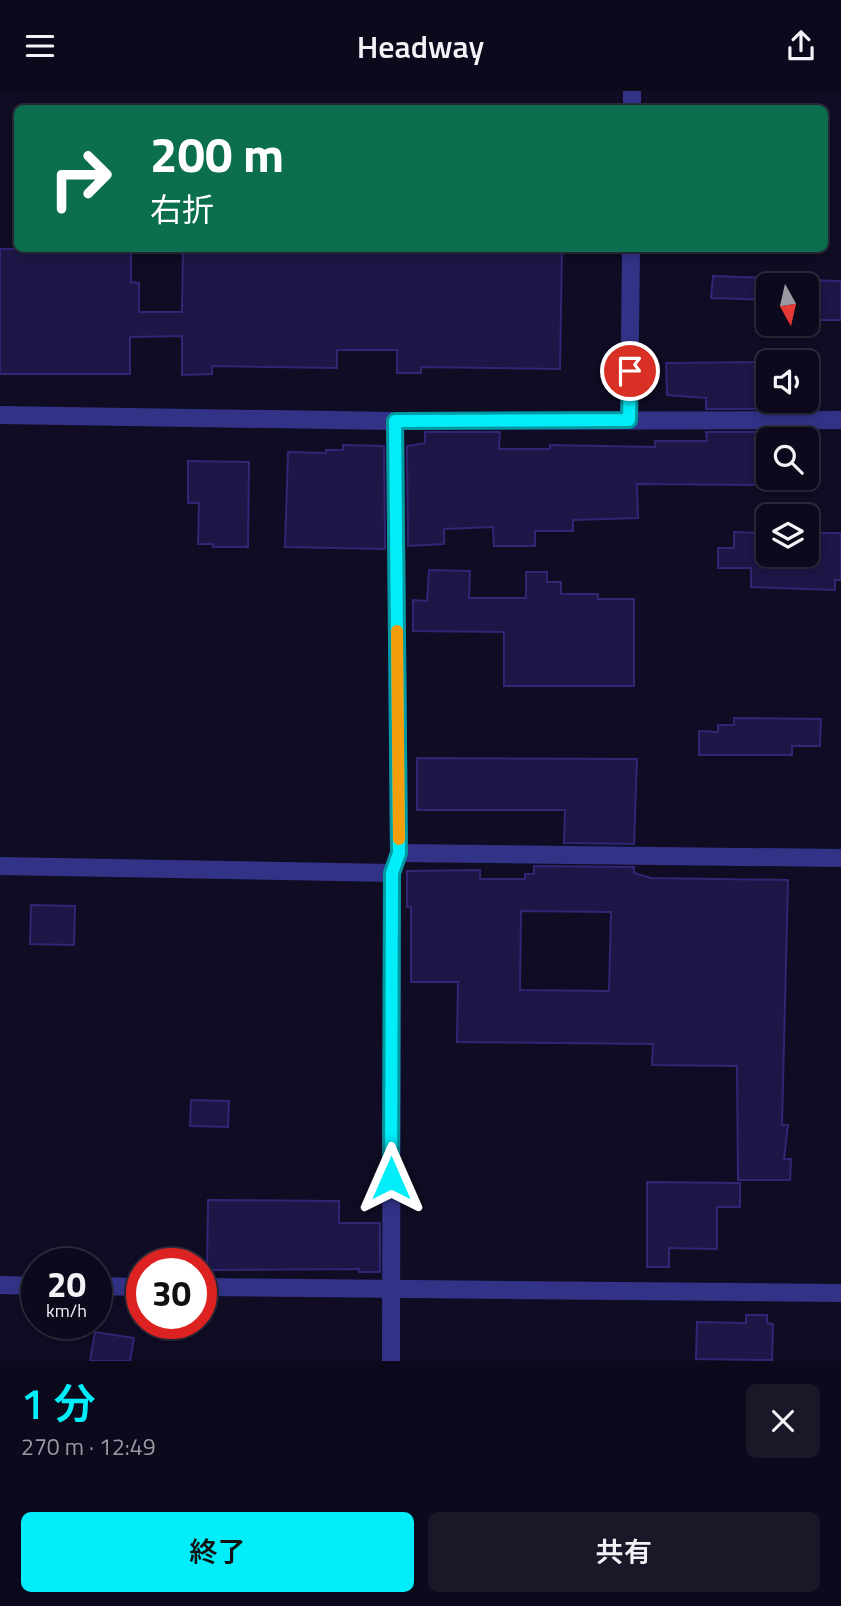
<!DOCTYPE html>
<html lang="ja">
<head>
<meta charset="utf-8">
<style>
  :root { --surface:#0b091b; --page:#191728; --text:#f1f3f6; --muted:#9a9aa3; --line:#2b2a3a; --accent:#00edf9 }
  body { margin:0; font-family:"Titillium Web","Noto Sans JP",sans-serif; background:var(--page); color:var(--text); height:100vh; display:flex; flex-direction:column; font-size:26px; white-space:nowrap }
  * { box-sizing:border-box; margin:0 }
  p { font-size:23px; color:var(--muted) }
  .icon { flex:none; width:38px; height:38px; fill:none; stroke:currentColor; stroke-width:2; stroke-linecap:round; stroke-linejoin:round }
  .map { position:relative; height:1270px; overflow:hidden }
  .drawer { display:flex; flex-direction:column; background:var(--surface); flex:1 }
  .drawer>* { flex:none }
  .hud { position:absolute; left:14px; top:14px; width:814px; height:147px; border-radius:10px; box-shadow:0 4px 10px #0003,0 0 0 2px var(--line); background:#0b6e4f; color:#fff; overflow:hidden }
  .needle { width:46px; rotate:172deg }
  .controls { position:absolute; left:756px; top:182px; display:grid; gap:14px }
  .controls a { display:grid; place-items:center; width:63px; height:63px; border-radius:10px; background:var(--surface); box-shadow:0 4px 10px #0003,0 0 0 2px var(--line); font-size:35px }
  .speed { position:absolute; left:21px; top:1157px; display:flex; gap:14px; font-size:35px; font-weight:700; text-align:center }
  .speed>* { display:grid; place-content:center; width:91px; height:91px; border-radius:50%; background:var(--surface); box-shadow:0 4px 10px #0003,0 0 0 2px var(--line); line-height:1 }
  .speed small { font-size:18px; font-weight:400 }
  .speed .limit { border:10px solid #d22; background:#fff; color:#111 }
  .pin { position:absolute; display:grid; place-items:center; width:60px; height:60px; color:#fff; margin:-30px; border:4px solid #fff; border-radius:50%; box-shadow:0 2px 7px #0007 }
  .me { position:absolute; width:77px; margin:-38px; rotate:0deg; stroke-linejoin:round; filter:drop-shadow(0 0 5px #0008) }
  .turn { display:flex; align-items:center; gap:24px; height:147px; padding:0 21px; font-size:32px }
  .turn .icon { width:91px; height:91px; stroke-width:2.5 }
  .turn b { display:block; font-size:49px; line-height:60px }
  .round { display:grid; place-items:center; flex:none; width:74px; height:74px; border-radius:10px; background:var(--page) }
  .summary { display:flex; align-items:center; justify-content:space-between; height:119px; padding:0 21px }
  h1 { font-size:42px; font-weight:600; line-height:52px; color:var(--accent) }
  .button { display:flex; gap:14px; margin-top:auto; padding:14px 21px }
  .button a { flex:1; height:80px; border-radius:10px; background:var(--accent); color:#111; font-size:28px; font-weight:600; line-height:80px; text-align:center }
  .button a+a { background:var(--page); color:var(--text) }
  header { display:flex; justify-content:space-between; align-items:center; height:91px; padding:0 21px; background:var(--surface); font-size:32px; font-weight:600 }
  .map>svg:first-child { display:block }
  .building { fill:#1d1646; stroke:#322674; stroke-width:2; fill-rule:evenodd }
  .lines { fill:none; stroke-linecap:round; stroke-linejoin:round }
  .minor { stroke:#323387; stroke-width:18 }
  .route-casing { stroke:#009aa2; stroke-width:18 }
  .route { stroke:#00edf9; stroke-width:12 }
  .slow { stroke:#f59e0b; stroke-width:12 }
</style>
</head>
<body>
<header><svg class="icon" aria-label="menu" viewBox="0 0 24 24"><path d="M4 6h16M4 12h16M4 18h16"/></svg>Headway<svg class="icon" aria-label="share" viewBox="0 0 24 24"><path d="M12 15V3M7 8l5-5 5 5M5 13v7h14v-7"/></svg></header>
<div class="map">
<svg width="841" height="1270" viewBox="0 0 841 1270">
  <rect width="100%" height="100%" fill="#0f0c24"/>
  <!-- building -->
  <g class="building">
    <path d="M0,158H131V191L139,192V221H182L183,158H562L560,278L421,276V282H397V259H337V277L212,275V283L182,284V245L130,246V283H0Z"/>
    <path d="M713,185L768,187V209L711,207Z"/>
    <path d="M807,189L841,190V229H807Z"/>
    <path d="M768,271L766,318H706V307L667,304L666,272Z"/>
    <path d="M425,341H500L499,358H550V354L655,356V350H707L706,341H767V353H761V394L637,393L638,427L573,429V440H535V455H494L493,436L444,438V453L408,455L407,355L425,352Z"/>
    <path d="M343,354L384,355L385,458L285,456L288,361L326,362V359H343Z"/>
    <path d="M188,370L249,371L248,456H213V453H198L199,412H188Z"/>
    <path d="M734,441L768,442V464H807V442H841V489H835V499L751,496V477H718V457H734Z"/>
    <path d="M429,479L470,480L469,507H526V481H547V491H561V503H598V508H634V595H504V541L413,540V509L427,510Z"/>
    <path d="M734,627L821,628L820,655H792V664H699V640L718,641V634H734Z"/>
    <path d="M417,667L637,668L634,753L564,752L565,719H417Z"/>
    <path d="M534,775L634,776V782L651,787L788,789L782,1034H788L784,1068H791L790,1089H738L737,975L652,974L653,953L457,951L458,891H411V816H407V780L480,779V788H525V783H534ZM521,820L611,821L609,900L520,899Z"/>
    <path d="M31,814L75,815L74,854L30,853Z"/>
    <path d="M191,1009L229,1010L228,1036L190,1035Z"/>
    <path d="M647,1091L740,1092V1116H717V1158L669,1157V1176H647Z"/>
    <path d="M208,1109L339,1110V1132H380V1181H359V1178L207,1179Z"/>
    <path d="M746,1224H767V1232L773,1233L772,1269L696,1268L697,1231L746,1232Z"/>
    <path d="M95,1241L134,1247L130,1270H90Z"/>
  </g>
  <g class="lines">
    <!-- minor -->
    <g class="minor">
      <path d="M632,18V0"/>
      <path d="M0,324L395,330L841,329"/>
      <path d="M629,329L631,158"/>
      <path d="M399,762L841,767"/>
      <path d="M0,775L392,782"/>
      <path d="M0,1194L37,1195"/>
      <path d="M96,1195L142,1196"/>
      <path d="M201,1196L841,1202"/>
      <path d="M391,1270L392,782L399,762L395,330"/>
    </g>
  </g>
  <g class="lines">
    <!-- route casing -->
    <g class="route-casing">
      <path id="route" d="M391,1087L392,782L399,762L395,330L629,329L630,280"/>
    </g>
    <!-- route -->
    <use href="#route" class="route"/>
    <!-- slow -->
    <path class="slow" d="M397,540L399,748"/>
  </g>
</svg>
<div class="controls">
<a><svg class="needle" viewBox="-14 -14 28 28"><path d="M0-13l5 13h-10z" fill="#e53935"/><path d="M0 13l5-13h-10z" fill="#9a9aa3"/></svg></a>
<a><svg class="icon" aria-label="sound" viewBox="0 0 24 24"><path d="M4 9h4l5-4v14l-5-4H4zM17 9q2 3 0 6"/></svg></a>
<a><svg class="icon" aria-label="search" viewBox="0 0 24 24"><circle cx="10" cy="10" r="6"/><path d="M15 15l6 6"/></svg></a>
<a><svg class="icon" aria-label="layers" viewBox="0 0 24 24"><path d="M12 4l9 5-9 5-9-5zM3 14l9 5 9-5"/></svg></a>
</div>
<div class="speed"><div>20<small>km/h</small></div><div class="limit">30</div></div>
<div class="pin" style="left:630px;top:280px;background:#d93025"><svg class="icon" aria-label="arrive" viewBox="0 0 24 24"><path d="M6 21V4h12l-3 4 3 4H6"/></svg></div>
<svg class="me" style="left:391px;top:1087px" viewBox="-20 -20 40 40"><path d="M0-17L14 15 0 8-14 15z" fill="#00edf9" stroke="#fff" stroke-width="4"/></svg>
<div class="hud">
<div class="turn"><svg class="icon" aria-label="right" viewBox="0 0 24 24"><path d="M7 20v-9h11M14 6l5 5-5 5"/></svg><div><b>200 m</b>右折</div></div>
</div>
</div>
<section class="drawer">
<div class="summary"><div><h1>1 分</h1><p>270 m · 12:49</p></div><a class="round"><svg class="icon" aria-label="close" viewBox="0 0 24 24"><path d="M6 6l12 12M18 6L6 18"/></svg></a></div>
<div class="button"><a>終了</a><a>共有</a></div>
</section>
</body>
</html>
